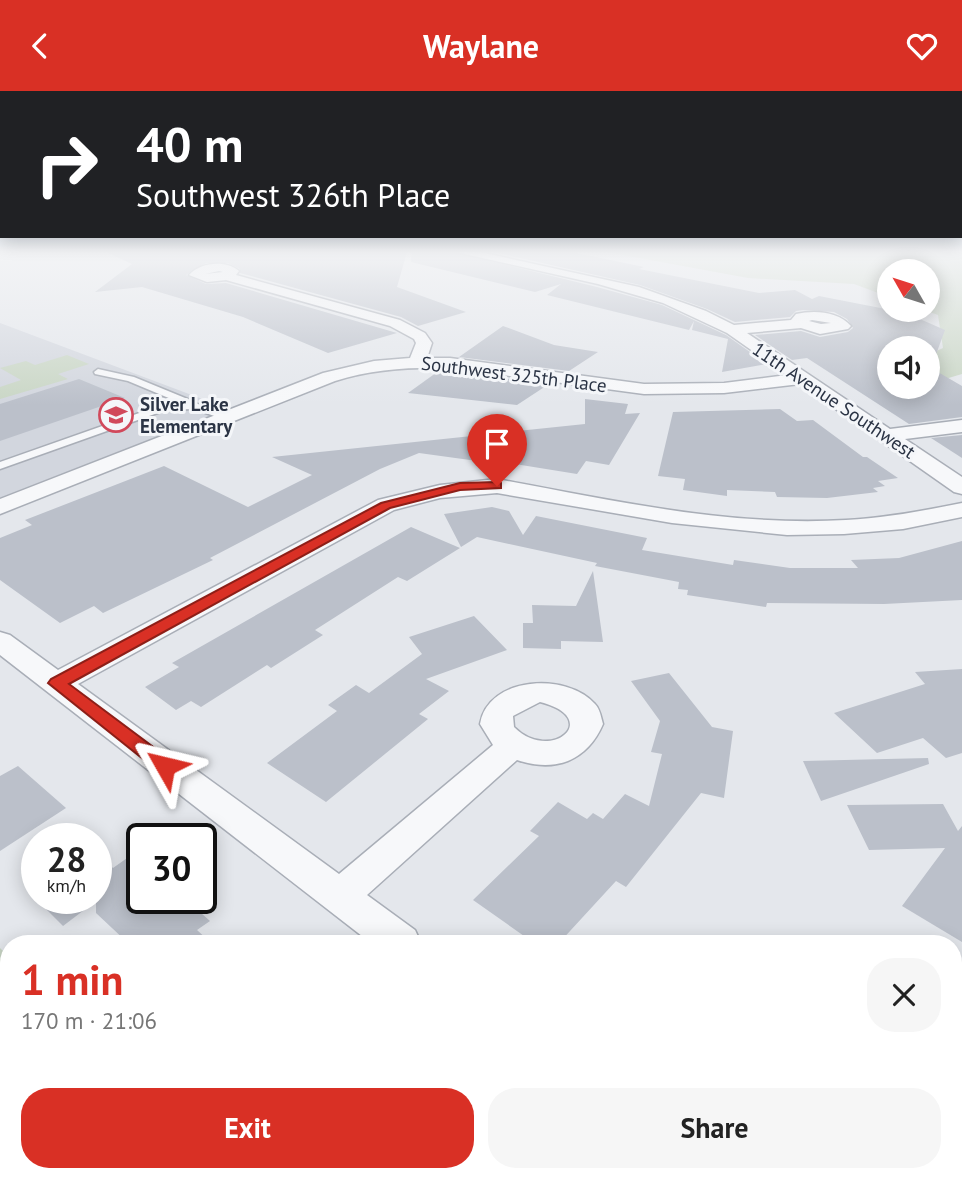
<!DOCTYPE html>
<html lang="en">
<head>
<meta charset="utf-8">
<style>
  :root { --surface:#fff; --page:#f6f6f6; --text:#222; --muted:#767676; --accent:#d93025 }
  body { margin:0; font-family:"PT Sans",sans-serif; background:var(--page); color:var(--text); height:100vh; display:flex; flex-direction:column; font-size:26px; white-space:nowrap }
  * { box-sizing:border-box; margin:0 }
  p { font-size:23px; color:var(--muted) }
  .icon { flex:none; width:38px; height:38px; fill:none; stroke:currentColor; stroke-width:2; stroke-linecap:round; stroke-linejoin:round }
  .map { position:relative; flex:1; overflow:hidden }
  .drawer { position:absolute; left:0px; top:844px; width:962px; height:247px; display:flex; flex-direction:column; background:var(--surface); border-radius:28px 28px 0 0; box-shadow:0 4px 18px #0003 }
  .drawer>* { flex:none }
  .hud { position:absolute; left:0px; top:0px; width:962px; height:147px; box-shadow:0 4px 18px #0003; background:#202124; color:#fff; overflow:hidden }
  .needle { width:46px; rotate:309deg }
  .tools { position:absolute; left:877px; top:168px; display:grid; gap:14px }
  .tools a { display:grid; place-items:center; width:63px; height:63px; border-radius:50%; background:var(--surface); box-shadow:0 4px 18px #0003; font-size:35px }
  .speed { position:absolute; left:21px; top:732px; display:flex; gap:14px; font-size:35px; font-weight:700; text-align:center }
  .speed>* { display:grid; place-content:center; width:91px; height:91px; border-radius:50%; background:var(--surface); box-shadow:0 4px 18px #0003; line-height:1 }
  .speed small { font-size:18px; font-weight:400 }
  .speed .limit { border:4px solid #111; border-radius:10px; background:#fff; color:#111 }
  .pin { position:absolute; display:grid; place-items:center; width:60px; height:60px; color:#fff; margin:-72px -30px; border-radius:50% 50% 50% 0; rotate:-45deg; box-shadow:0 0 7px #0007 }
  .pin .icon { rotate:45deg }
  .me { position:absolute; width:77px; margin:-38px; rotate:307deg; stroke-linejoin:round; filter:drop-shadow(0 0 5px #0008) }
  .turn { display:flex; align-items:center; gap:24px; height:147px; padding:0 21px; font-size:32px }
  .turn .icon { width:91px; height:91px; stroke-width:2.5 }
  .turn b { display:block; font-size:49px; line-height:60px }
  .round { display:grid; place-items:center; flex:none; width:74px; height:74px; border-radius:28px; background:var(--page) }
  .summary { display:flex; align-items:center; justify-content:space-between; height:119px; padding:0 21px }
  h1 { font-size:42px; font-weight:700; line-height:52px; color:var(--accent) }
  .cta { display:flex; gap:14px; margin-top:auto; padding:14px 21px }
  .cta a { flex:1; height:80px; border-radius:28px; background:var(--accent); color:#fff; font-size:28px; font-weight:700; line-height:80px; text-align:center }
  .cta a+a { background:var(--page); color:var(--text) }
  header { display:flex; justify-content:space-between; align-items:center; height:91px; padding:0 21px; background:var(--accent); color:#fff; font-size:32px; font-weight:700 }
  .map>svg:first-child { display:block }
  .built { fill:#d2d6de }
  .green { fill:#c9d6c5 }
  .building { fill:#bbc0ca; fill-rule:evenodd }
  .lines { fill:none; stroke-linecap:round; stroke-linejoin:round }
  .service-casing { stroke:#a9aeb7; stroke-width:3 }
  .minor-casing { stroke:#a9aeb7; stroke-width:3 }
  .service { fill:#f7f8fa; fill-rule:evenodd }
  .minor { fill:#f7f8fa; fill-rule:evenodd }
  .route { fill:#d93025; stroke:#8d1f18; stroke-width:2 }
  .labels { text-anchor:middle; stroke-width:6; stroke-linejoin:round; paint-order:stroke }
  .far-street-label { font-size:19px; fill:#2b3445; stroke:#f4f6f9 }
  .far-poi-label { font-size:19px; font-weight:bold; fill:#2b3445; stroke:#f4f6f9; text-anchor:start }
</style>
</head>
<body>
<header><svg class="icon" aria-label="back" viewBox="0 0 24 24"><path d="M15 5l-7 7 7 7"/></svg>Waylane<svg class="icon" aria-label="heart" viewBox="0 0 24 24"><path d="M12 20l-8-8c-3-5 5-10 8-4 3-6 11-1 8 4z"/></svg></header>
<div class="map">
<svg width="962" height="1089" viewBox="0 0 962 1089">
  <rect width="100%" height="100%" fill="#e4e7ec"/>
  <!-- built -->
  <path class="built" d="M0,232L237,321L0,416Z"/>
  <!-- green -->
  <g class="green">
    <path d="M607,161H962V283L935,291L928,289V264L943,257L938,224L924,219H928V180H889V206L854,193L748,187Z"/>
    <path d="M67,264L89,273L58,283L68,288L0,308V296L21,289L0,277L26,270L35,274Z"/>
    <path d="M0,857L9,866V1082H211L214,1084L209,1089H0Z"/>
  </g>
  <!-- building -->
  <g class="building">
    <path d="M106,161H407L397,196L466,221L418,235L401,226L240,182V178L228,172H206L186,184L206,193L226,192L397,242L328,262L243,226L142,196L95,201L132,173Z"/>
    <path d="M412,161H454L597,196L662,214L726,244L767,273L722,281L728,248L692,239L694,230L689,239L547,204L561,193L535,201L411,171Z"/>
    <path d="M493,161H572L644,176L639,178L759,202L795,199L812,208L819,205L906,222L945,239L931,277L962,295V326L909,333L807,267L792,269L755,244L801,240L820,246L848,241L853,237L847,228L834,221L803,219L796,220L790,226L735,231L707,218L640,194ZM889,257H928V296H889Z"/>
    <path d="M503,235L554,254L598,261L569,280L459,266Z"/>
    <path d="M440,279L450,280L549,293L517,314L408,302Z"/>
    <path d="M79,288L125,307L0,350V313Z"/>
    <path d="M585,308L628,313L625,323L640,322L609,374L586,370L577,383L515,373L514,375L419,362L380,378L210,467L213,469L103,522L94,515L60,532L0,489V447L32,434L25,429L164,375L248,416L312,384L272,366L585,333Z"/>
    <path d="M780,318L797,330L813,329L863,366H867L898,387L878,390L885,395L873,397L878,401L827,407L777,406L775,401L727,399V405L683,399L685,388L658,385L673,321Z"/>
    <path d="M962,344V367L931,347Z"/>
    <path d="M492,416L509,420L523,444L536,425L647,447L642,459L733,474L734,469L790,477H858L851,469L899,467L962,450V509L884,513L767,512L766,516L687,504L688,499L678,498L679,491L595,475L597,472L477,446L461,456L444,423Z"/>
    <path d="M411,436L460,457L407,490L398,486L315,539L323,544L271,577L267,574L201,616L191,610L176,619L145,596L179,576L172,572Z"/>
    <path d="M593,480L603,551L561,550V558L523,557V532H533L532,514L576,515Z"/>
    <path d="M474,525L507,559L426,588L449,600L419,623L428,628L326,711L267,672L337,620L328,614L356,594L369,602L422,563L409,546Z"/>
    <path d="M962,578V662L946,667L923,647L877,662L834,622L925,593L915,581Z"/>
    <path d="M669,582L712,636L733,640L724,707L701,702L626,796L616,790L559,852H534L473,809L539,745L530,740L558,711L587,728L593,722L603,728L625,703L649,715L662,663L651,661L660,630L631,590Z"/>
    <path d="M928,667L929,673L821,710L803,670Z"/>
    <path d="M18,675L66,717L0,760V685Z"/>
    <path d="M943,713L958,740L962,735V851L902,815L945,757L869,759L847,714Z"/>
    <path d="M96,762L113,777L130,765L142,776V807H184L210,830L197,839L211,852H128L96,822V810L63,835L35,807H96Z"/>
  </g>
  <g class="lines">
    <!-- service casing -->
    <g class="service-casing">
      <path id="service" d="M98,278L134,286L190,309L191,312L198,313L231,326L226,329L194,318L166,319L0,378V371L162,314L183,313L128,290L95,283L94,281Z"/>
    </g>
    <!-- minor casing -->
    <g class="minor-casing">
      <g id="minor">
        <path d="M456,161H480L639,196L706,220L734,234L791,229L796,223C814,219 838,220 851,235L848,238L820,243L801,237L747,242L890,338L962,329V341L905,348L962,386V403L954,401L800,293L724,302L644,303L450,277C411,276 373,278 335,290L0,423V408L323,282L374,270L410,267L416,252L414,248L390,235L226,189L207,191L189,184C201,171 226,169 239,180L236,184L400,229L425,242L432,252L427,267H450L644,293L724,292L787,284L727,242L663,212L598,193ZM219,180L223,181L205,183ZM812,229L831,232L821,233L809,230Z"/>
        <path d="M497,388C611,409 729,436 846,429C885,427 923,420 962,412V426L903,438L844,443L787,444L672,432L497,402L440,407L394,419L78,593L339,783L493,654L480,633C488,585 567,581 595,613C600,618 601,626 603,633C587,670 555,682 517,669L367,804L415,839L421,852H371L0,564V541L10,544L58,579L378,409L440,394ZM540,611C604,627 551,673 514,636L513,625Z"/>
        <path d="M695,1082H753L756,1089H698Z"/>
      </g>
    </g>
    <!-- service -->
    <use href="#service" class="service"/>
    <!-- minor -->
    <use href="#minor" class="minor"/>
  </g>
  <!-- sky -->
  <linearGradient id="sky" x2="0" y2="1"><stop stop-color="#8bb4dd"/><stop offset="0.51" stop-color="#f3f4f6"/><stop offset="1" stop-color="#f3f4f6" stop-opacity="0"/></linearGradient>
  <rect width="962" height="314" fill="url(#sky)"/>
  <!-- route -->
  <path class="route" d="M497,391L501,392V397L460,399L390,417L69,593L172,670L175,675L172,680H158L48,592L51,588L381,412L460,392Z"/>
  <!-- icons -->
  <defs>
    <g id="school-ring" transform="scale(1.75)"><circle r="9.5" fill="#f4f6f9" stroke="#d1495b" stroke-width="1.5"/><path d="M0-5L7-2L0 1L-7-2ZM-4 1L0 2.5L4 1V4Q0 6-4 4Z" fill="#d1495b"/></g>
  </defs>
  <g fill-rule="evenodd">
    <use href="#school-ring" x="116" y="324"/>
  </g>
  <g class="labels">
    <!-- far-street labels -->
    <g class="far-street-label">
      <text transform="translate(514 283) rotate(7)" y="7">Southwest 325th Place</text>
      <text transform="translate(834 309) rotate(34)" y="7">11th Avenue Southwest</text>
    </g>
    <!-- far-poi labels -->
    <g class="far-poi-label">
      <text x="140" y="320">Silver Lake<tspan x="140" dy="22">Elementary</tspan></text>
    </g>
  </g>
</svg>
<div class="tools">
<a><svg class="needle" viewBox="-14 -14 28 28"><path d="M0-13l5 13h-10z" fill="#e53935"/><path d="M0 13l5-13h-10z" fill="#767676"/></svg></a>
<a><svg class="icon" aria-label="sound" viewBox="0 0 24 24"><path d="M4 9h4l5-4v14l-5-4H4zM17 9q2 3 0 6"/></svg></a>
</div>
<div class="speed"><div>28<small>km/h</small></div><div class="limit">30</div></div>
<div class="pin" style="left:497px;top:395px;background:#d93025"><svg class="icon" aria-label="arrive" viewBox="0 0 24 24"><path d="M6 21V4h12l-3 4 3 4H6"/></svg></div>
<svg class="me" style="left:165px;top:675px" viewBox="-20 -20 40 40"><path d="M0-17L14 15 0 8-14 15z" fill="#d93025" stroke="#fff" stroke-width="4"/></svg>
<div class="hud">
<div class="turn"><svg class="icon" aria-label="right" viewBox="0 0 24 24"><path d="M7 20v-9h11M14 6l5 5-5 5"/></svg><div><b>40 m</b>Southwest 326th Place</div></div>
</div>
<section class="drawer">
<div class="summary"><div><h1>1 min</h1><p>170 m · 21:06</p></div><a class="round"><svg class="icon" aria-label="close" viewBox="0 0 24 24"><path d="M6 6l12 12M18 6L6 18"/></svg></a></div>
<div class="cta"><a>Exit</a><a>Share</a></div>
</section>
</div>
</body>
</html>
